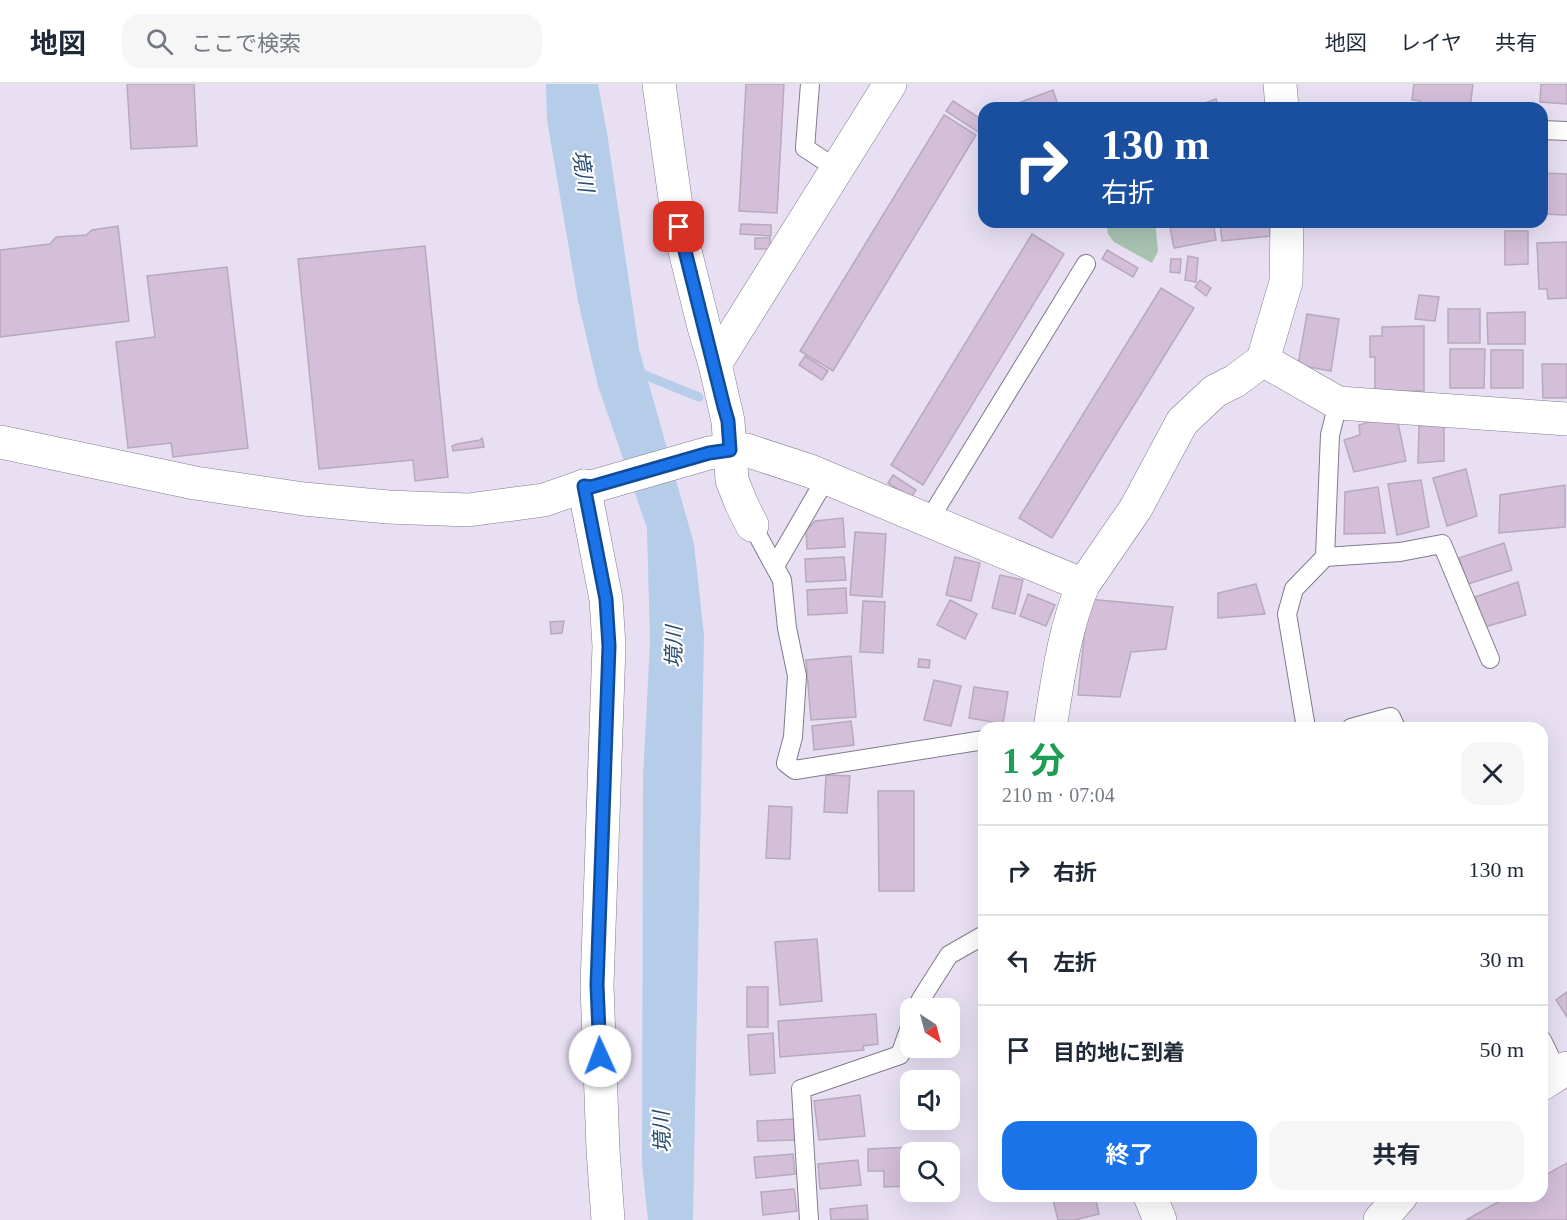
<!DOCTYPE html>
<html lang="ja">
<head>
<meta charset="utf-8">
<style>
  :root { --surface:#fff; --page:#f6f6f7; --text:#1f2937; --muted:#747a83; --line:#e0e1e3; --accent:#1a73e8 }
  body { margin:0; font-family:"Times New Roman","Noto Sans JP",serif; background:var(--page); color:var(--text); height:100vh; display:flex; flex-direction:column; font-size:22px; white-space:nowrap }
  * { box-sizing:border-box; margin:0 }
  p { font-size:20px; color:var(--muted) }
  .icon { flex:none; width:33px; height:33px; fill:none; stroke:currentColor; stroke-width:2; stroke-linecap:round; stroke-linejoin:round }
  .map { position:relative; flex:1; overflow:hidden }
  .panel { position:absolute; left:978px; top:638px; width:570px; height:480px; display:flex; flex-direction:column; background:var(--surface); border-radius:18px; box-shadow:0 6px 24px #0002 }
  .panel>* { flex:none }
  .guide { position:absolute; left:978px; top:18px; width:570px; height:126px; border-radius:18px; box-shadow:0 6px 24px #0002; background:#1a4fa0; color:#fff; overflow:hidden }
  .needle { width:39px; rotate:144deg }
  .buttons { position:absolute; left:900px; top:914px; display:grid; gap:12px }
  .buttons a { display:grid; place-items:center; width:60px; height:60px; border-radius:12px; background:var(--surface); box-shadow:0 6px 24px #0002; font-size:30px }
  .pin { position:absolute; display:grid; place-items:center; width:51px; height:51px; color:#fff; margin:-26px; border-radius:12px; box-shadow:0 3px 9px #0006 }
  .me { position:absolute; width:66px; margin:-33px; rotate:358deg; stroke-linejoin:round; filter:drop-shadow(0 0 4px #0008) }
  .turn { display:flex; align-items:center; gap:21px; height:126px; padding:0 24px; font-size:27px }
  .turn .icon { width:78px; height:78px; stroke-width:2.5 }
  .turn b { display:block; font-size:42px; line-height:51px }
  .round { display:grid; place-items:center; flex:none; width:63px; height:63px; border-radius:18px; background:var(--page) }
  .overview { display:flex; align-items:center; justify-content:space-between; height:102px; padding:0 24px }
  h1 { font-size:36px; font-weight:700; line-height:45px; color:#1e9e55 }
  .action { display:flex; gap:12px; margin-top:auto; padding:12px 24px }
  .action a { flex:1; height:69px; border-radius:18px; background:var(--accent); color:#fff; font-size:24px; font-weight:700; line-height:69px; text-align:center }
  .action a+a { background:var(--page); color:var(--text) }
  ul { padding:0; list-style:none }
  li { display:flex; align-items:center; gap:18px; height:90px; padding:0 24px; border-top:2px solid var(--line) }
  li div { flex:1 }
  li b { display:block; font-size:22px }
  li em { font-style:normal }
  header { display:flex; align-items:center; gap:36px; box-sizing:border-box; height:84px; padding:0 30px; background:var(--surface); border-bottom:2px solid var(--line) }
  header strong { font-size:28px }
  nav { display:flex; gap:33px; margin-inline-start:auto; font-size:21px }
  .search { width:420px; height:54px; background:var(--page); display:flex; align-items:center; gap:15px; box-sizing:border-box; padding:0 21px; border-radius:18px; color:var(--muted); font-size:22px }
  .map>svg:first-child { display:block }
  .green { fill:#a8c4b1 }
  .water { fill:#b5cde8 }
  .lines { fill:none; stroke-linecap:round; stroke-linejoin:round }
  .stream { stroke:#b5cde8; stroke-width:9 }
  .building { fill:#d4beda; stroke:#b7aabb; stroke-width:1.5 }
  .service-casing { stroke:#837b8d; stroke-width:20 }
  .minor-casing { stroke:#837b8d; stroke-width:34 }
  .service { stroke:#fff; stroke-width:18 }
  .minor { stroke:#fff; stroke-width:33 }
  .route-casing { stroke:#114b97; stroke-width:15 }
  .route { stroke:#1a73e8; stroke-width:10 }
  .labels { text-anchor:middle; stroke-width:4.5; stroke-linejoin:round; paint-order:stroke }
  .water-label { font-size:21px; font-style:italic; fill:#2a4d72; stroke:#fff }
</style>
</head>
<body>
<header>
<strong>地図</strong>
<div class="search"><svg class="icon" aria-label="search" viewBox="0 0 24 24"><circle cx="10" cy="10" r="6"/><path d="M15 15l6 6"/></svg>ここで検索</div>
<nav><a>地図</a><a>レイヤ</a><a>共有</a></nav>
</header>
<div class="map">
<svg width="1567" height="1136" viewBox="0 0 1567 1136">
  <rect width="100%" height="100%" fill="#e8dff3"/>
  <!-- green -->
  <path class="green" d="M1106,138H1155L1158,167L1152,179L1114,158L1108,150Z"/>
  <!-- water -->
  <path class="water" d="M546,0H598L607,49L639,265L694,460L704,551L693,1136H648L642,1080L643,694L650,558L647,444L598,302L578,217L547,36Z"/>
  <g class="lines">
    <!-- stream -->
    <path class="stream" d="M637,288L699,313"/>
  </g>
  <!-- building -->
  <g class="building">
    <path d="M127,0H194L197,62L131,65Z"/>
    <path d="M746,0H784L777,129L739,127Z"/>
    <path d="M1414,0H1473L1470,24H1420L1421,17L1412,16Z"/>
    <path d="M1541,0H1567V20L1540,18Z"/>
    <path d="M1053,6L1059,24H1014L1013,21Z"/>
    <path d="M1216,15L1219,24H1191Z"/>
    <path d="M953,17L984,37L978,48L946,27Z"/>
    <path d="M944,31L976,51L833,287L800,267Z"/>
    <path d="M1542,89L1567,90V131L1542,130Z"/>
    <path d="M1169,138H1213L1216,156L1174,164Z"/>
    <path d="M1220,138H1269L1270,152L1222,157Z"/>
    <path d="M741,140L771,141V152L740,150Z"/>
    <path d="M118,142L129,237L0,253V166L50,160L56,153L86,151L92,146Z"/>
    <path d="M1505,147H1528V180L1505,181Z"/>
    <path d="M1032,150L1064,170L923,401L891,381Z"/>
    <rect x="755" y="154" width="15" height="11"/>
    <path d="M1567,158V214L1548,215L1547,205H1539L1537,159Z"/>
    <path d="M425,162L448,393L415,397L413,376L319,385L298,175Z"/>
    <path d="M1107,166L1138,184L1133,193L1102,175Z"/>
    <path d="M1188,172L1198,174L1196,198L1185,196Z"/>
    <path d="M1171,175H1181L1180,189L1170,188Z"/>
    <path d="M227,183L248,364L173,373L171,359L128,364L116,258L155,253L147,192Z"/>
    <path d="M1200,196L1211,204L1206,212L1195,203Z"/>
    <path d="M1161,204L1194,224L1052,454L1019,434Z"/>
    <path d="M1419,211L1439,213L1435,237L1415,235Z"/>
    <rect x="1448" y="225" width="32" height="34"/>
    <path d="M1525,228V260H1488L1487,229Z"/>
    <path d="M1307,230L1339,235L1331,287L1298,281Z"/>
    <path d="M1424,242V307H1375V273H1370V252H1382V243Z"/>
    <path d="M1450,265H1485L1484,304H1450Z"/>
    <rect x="1491" y="266" width="32" height="38"/>
    <path d="M805,272L828,287L822,296L799,281Z"/>
    <path d="M1542,280H1567V314H1543Z"/>
    <path d="M1396,330L1406,377L1354,388L1344,356L1360,351L1359,341Z"/>
    <path d="M1444,339V377L1418,379L1419,342Z"/>
    <path d="M482,354L484,363L453,367L452,362L457,360L480,356Z"/>
    <path d="M1466,385L1477,432L1447,442L1433,394Z"/>
    <path d="M893,391L916,406L911,414L888,399Z"/>
    <path d="M1421,396L1429,443L1397,451L1388,400Z"/>
    <path d="M1565,401V443L1499,449L1500,411Z"/>
    <path d="M1378,403L1385,449L1344,450L1345,408Z"/>
    <path d="M843,434L845,463L807,465L806,447L815,437Z"/>
    <path d="M855,448L886,450L882,513L850,511Z"/>
    <path d="M1504,459L1512,486L1468,500L1459,474Z"/>
    <path d="M844,473L846,496L806,498L805,475Z"/>
    <path d="M955,473L980,479L971,517L946,511Z"/>
    <path d="M1000,491L1023,496L1015,530L992,524Z"/>
    <path d="M1518,498L1526,531L1485,543L1475,513Z"/>
    <path d="M1256,500L1265,530L1218,534V509Z"/>
    <path d="M846,504L847,529L808,531L807,506Z"/>
    <path d="M1028,510L1055,521L1046,542L1020,532Z"/>
    <path d="M1088,515L1173,523L1166,565L1131,568L1120,613L1078,611Z"/>
    <path d="M950,516L977,530L965,555L937,541Z"/>
    <path d="M863,517L885,518L883,569L860,568Z"/>
    <path d="M564,537L562,549L551,550L550,538Z"/>
    <path d="M851,572L856,633L811,636L806,576Z"/>
    <path d="M919,575L930,576L929,584L918,583Z"/>
    <path d="M934,596L961,602L951,642L924,636Z"/>
    <path d="M974,603L1008,608L1003,640L969,634Z"/>
    <path d="M851,637L854,661L814,666L812,642Z"/>
    <path d="M826,691L850,692L847,729L824,728Z"/>
    <path d="M878,707H914V807H879Z"/>
    <path d="M769,722L792,723L790,775L766,774Z"/>
    <path d="M817,855L822,917L780,921L775,858Z"/>
    <rect x="747" y="903" width="21" height="40"/>
    <path d="M1567,908V933L1556,916Z"/>
    <path d="M876,930L878,960L863,962L864,966L780,973L778,937Z"/>
    <path d="M773,949L775,989L750,991L748,951Z"/>
    <path d="M860,1011L865,1052L819,1056L814,1017Z"/>
    <path d="M795,1035L796,1056L758,1057L757,1037Z"/>
    <path d="M910,1063V1102L884,1103V1087H868V1065Z"/>
    <path d="M793,1070L795,1090L756,1094L754,1073Z"/>
    <path d="M858,1076L861,1101L820,1105L818,1080Z"/>
    <path d="M1567,1079V1136H1466L1509,1112H1542V1093Z"/>
    <path d="M794,1105L797,1127L763,1131L761,1108Z"/>
    <path d="M1052,1112H1095L1099,1130L1075,1136H1058Z"/>
    <path d="M867,1121L868,1135L831,1136L830,1125Z"/>
  </g>
  <g class="lines">
    <!-- service casing -->
    <g class="service-casing">
      <g id="service">
        <path d="M810,0L805,64L837,85"/>
        <path d="M1542,46L1567,47"/>
        <path d="M929,436L1086,180"/>
        <path d="M752,441L782,496L787,544L797,592L793,653L786,679L795,686L984,656"/>
        <path d="M1325,473L1400,468L1442,460L1490,575"/>
        <path d="M775,482L826,394"/>
        <path d="M1306,644L1287,530L1294,505L1325,473L1330,351L1338,319"/>
        <path d="M1351,644L1391,633L1396,644"/>
        <path d="M918,924L921,915L949,871L984,851"/>
        <path d="M1542,956L1558,989"/>
        <path d="M809,1136L801,1005L900,971L910,943"/>
      </g>
    </g>
    <!-- minor casing -->
    <g class="minor-casing">
      <g id="minor">
        <path d="M659,0L679,143L704,243L715,280L728,337L732,396L741,419L752,441"/>
        <path d="M1280,0L1282,24"/>
        <path d="M1263,276L1338,319L1567,335"/>
        <path d="M715,280L890,0"/>
        <path d="M0,358L195,399L304,415L388,423L468,426L544,416L584,402L591,403L709,369L730,366H746L810,387L1083,501"/>
        <path d="M584,402L606,515L609,562L597,901L603,1066L608,1136"/>
        <path d="M1050,644C1058,595 1064,546 1083,501L1136,424L1182,338L1215,307L1235,297L1263,276L1286,198L1287,138"/>
        <path d="M1542,1000L1567,984"/>
        <path d="M1150,1112L1160,1136"/>
        <path d="M1380,1136L1401,1112"/>
      </g>
    </g>
    <!-- service -->
    <use href="#service" class="service"/>
    <!-- minor -->
    <use href="#minor" class="minor"/>
  </g>
  <g class="lines">
    <!-- route casing -->
    <g class="route-casing">
      <path id="route" d="M600,972L597,901L609,562L606,515L584,402L591,403L709,369L730,366L728,337L724,323L679,143"/>
    </g>
    <!-- route -->
    <use href="#route" class="route"/>
  </g>
  <g class="labels">
    <!-- water labels -->
    <g class="water-label">
      <text transform="translate(583 87) rotate(81)" y="7">境川</text>
      <text transform="translate(674 563) rotate(-89)" y="7">境川</text>
      <text transform="translate(662 1048) rotate(-92)" y="7">境川</text>
    </g>
  </g>
</svg>
<div class="buttons">
<a><svg class="needle" viewBox="-14 -14 28 28"><path d="M0-13l5 13h-10z" fill="#e53935"/><path d="M0 13l5-13h-10z" fill="#747a83"/></svg></a>
<a><svg class="icon" aria-label="sound" viewBox="0 0 24 24"><path d="M4 9h4l5-4v14l-5-4H4zM17 9q2 3 0 6"/></svg></a>
<a><svg class="icon" aria-label="search" viewBox="0 0 24 24"><circle cx="10" cy="10" r="6"/><path d="M15 15l6 6"/></svg></a>
</div>
<div class="pin" style="left:679px;top:143px;background:#d93025"><svg class="icon" aria-label="arrive" viewBox="0 0 24 24"><path d="M6 21V4h12l-3 4 3 4H6"/></svg></div>
<svg class="me" style="left:600px;top:972px" viewBox="-20 -20 40 40"><circle r="19" fill="#fff"/><path d="M0-13L10 11 0 6-10 11z" fill="#1a73e8"/></svg>
<div class="guide">
<div class="turn"><svg class="icon" aria-label="right" viewBox="0 0 24 24"><path d="M7 20v-9h11M14 6l5 5-5 5"/></svg><div><b>130 m</b>右折</div></div>
</div>
<section class="panel">
<div class="overview"><div><h1>1 分</h1><p>210 m · 07:04</p></div><a class="round"><svg class="icon" aria-label="close" viewBox="0 0 24 24"><path d="M6 6l12 12M18 6L6 18"/></svg></a></div>
<ul>
<li><svg class="icon" aria-label="right" viewBox="0 0 24 24"><path d="M7 20v-9h11M14 6l5 5-5 5"/></svg><div><b>右折</b></div><em>130 m</em></li>
<li><svg class="icon" aria-label="left" viewBox="0 0 24 24"><path d="M17 20v-9H6M10 6l-5 5 5 5"/></svg><div><b>左折</b></div><em>30 m</em></li>
<li><svg class="icon" aria-label="arrive" viewBox="0 0 24 24"><path d="M6 21V4h12l-3 4 3 4H6"/></svg><div><b>目的地に到着</b></div><em>50 m</em></li>
</ul>
<div class="action"><a>終了</a><a>共有</a></div>
</section>
</div>
</body>
</html>
